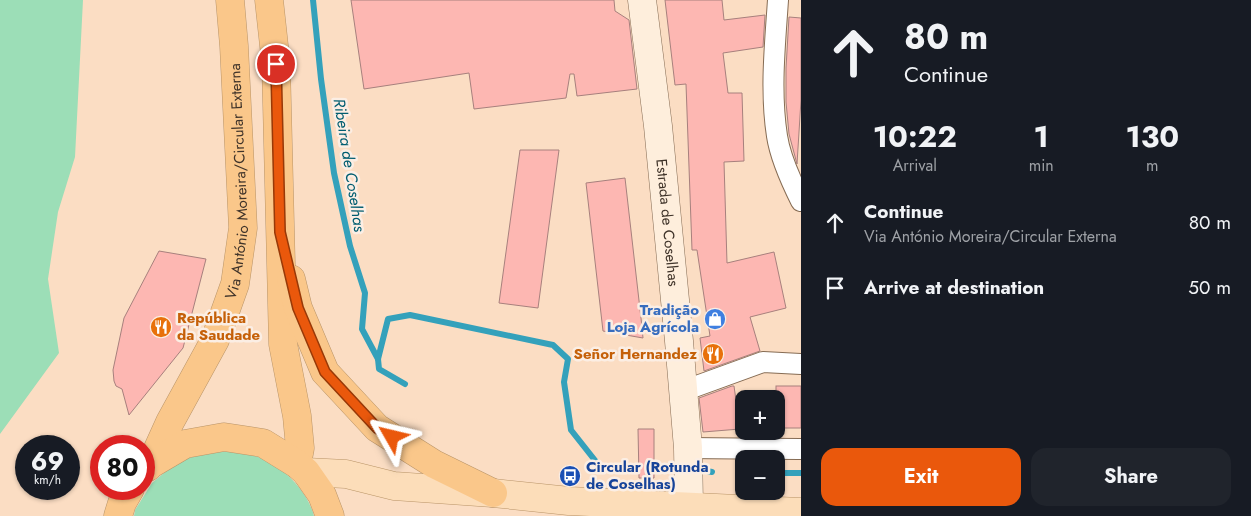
<!DOCTYPE html>
<html lang="en">
<head>
<meta charset="utf-8">
<style>
  :root { --surface:#171b24; --page:#20242c; --text:#f1f3f6; --muted:#9ea1a6; --accent:#ea580c }
  body { margin:0; font-family:Jost,sans-serif; background:var(--page); color:var(--text); height:100vh; display:flex; flex-direction:column; font-size:19px; white-space:nowrap }
  * { box-sizing:border-box; margin:0 }
  p { font-size:16px; color:var(--muted) }
  .icon { flex:none; width:28px; height:28px; fill:none; stroke:currentColor; stroke-width:2; stroke-linecap:round; stroke-linejoin:round }
  .map { position:relative; flex:1; overflow:hidden }
  .side { display:flex; flex-direction:column; background:var(--surface); width:450px }
  .side>* { flex:none }
  .top-card { background:#171b24; color:var(--text); overflow:hidden }
  .fabs { position:absolute; left:735px; top:390px; display:grid; gap:10px }
  .fabs a { display:grid; place-items:center; width:50px; height:50px; border-radius:10px; background:var(--surface); box-shadow:0 1px 4px #0004; font-size:25px }
  .speed { position:absolute; left:15px; top:435px; display:flex; gap:10px; font-size:25px; font-weight:700; text-align:center }
  .speed>* { display:grid; place-content:center; width:65px; height:65px; border-radius:50%; background:var(--surface); box-shadow:0 1px 4px #0004; line-height:1 }
  .speed small { font-size:12px; font-weight:400 }
  .speed .limit { border:8px solid #d22; background:#fff; color:#111 }
  .pin { position:absolute; display:grid; place-items:center; width:42px; height:42px; color:#fff; margin:-21px; border:2px solid #fff; border-radius:50%; box-shadow:0 1px 5px #0007 }
  .me { position:absolute; width:55px; margin:-28px; rotate:307deg; stroke-linejoin:round; filter:drop-shadow(0 0 4px #0008) }
  .turn { display:flex; align-items:center; gap:18px; height:105px; padding:0 20px; font-size:22px }
  .turn .icon { width:65px; height:65px; stroke-width:2.5 }
  .turn b { display:block; font-size:35px; line-height:42px }
  .eta { display:flex; justify-content:space-evenly; align-items:center; height:85px; text-align:center }
  .eta b { font-size:30px; font-weight:700; line-height:35px }
  .button { display:flex; gap:10px; margin-top:auto; padding:10px 20px }
  .button a { flex:1; height:58px; border-radius:15px; background:var(--accent); color:#fff; font-size:20px; font-weight:700; line-height:58px; text-align:center }
  .button a+a { background:var(--page); color:var(--text) }
  ul { padding:0; list-style:none }
  li { display:flex; align-items:center; gap:15px; height:65px; padding:0 20px }
  li div { flex:1 }
  li b { display:block; font-size:19px }
  li em { font-style:normal }
  main { display:flex; flex:1; min-height:0 }
  .map>svg:first-child { display:block }
  .green { fill:#9cdeb7 }
  .lines { fill:none; stroke-linecap:round; stroke-linejoin:round }
  .stream { stroke:#34a1bb; stroke-width:6 }
  .building { fill:#fdb7b2; stroke:#a7807d }
  .street-casing { stroke:#866c54; stroke-width:22 }
  .secondary-casing { stroke:#866c54; stroke-width:29 }
  .primary-casing { stroke:#b99468; stroke-width:29 }
  .highway-casing { stroke:#b99468; stroke-width:29 }
  .street { stroke:#fff; stroke-width:20 }
  .secondary { stroke:#feeedc; stroke-width:28 }
  .primary { stroke:#fcddb9; stroke-width:28 }
  .highway { stroke:#fac78a; stroke-width:28 }
  .route-casing { stroke:#983908; stroke-width:12 }
  .route { stroke:#ea580c; stroke-width:9 }
  .labels { text-anchor:middle; stroke-width:5; stroke-linejoin:round; paint-order:stroke }
  .street-label { font-size:15px; fill:#40342a; stroke:#fbeee4 }
  .shop-label { font-size:15px; font-weight:bold; fill:#366cbe; stroke:#fbeee4; text-anchor:end }
  .food-label { font-size:15px; font-weight:bold; fill:#c56008; stroke:#fbeee4; text-anchor:start }
  .transit-label { font-size:15px; font-weight:bold; fill:#164399; stroke:#fbeee4; text-anchor:start }
  .water-label { font-size:16px; font-style:italic; fill:#005d70; stroke:#fbeee4 }
</style>
</head>
<body>
<main>
<div class="map">
<svg width="801" height="516" viewBox="0 0 801 516">
  <rect width="100%" height="100%" fill="#fbddc3"/>
  <!-- green -->
  <g class="green">
    <path d="M0,0H83L75,157L58,212L48,279L59,353L0,434Z"/>
    <path d="M240,451C249,455 261,457 270,462C289,473 309,495 314,516H134L135,510L152,483L177,462L207,452Z"/>
  </g>
  <g class="lines">
    <!-- stream -->
    <g class="stream">
      <path d="M313,0L321,79L334,173L350,246L365,293L362,329L378,359"/>
      <path d="M405,384L379,369L378,359L388,319L410,315L553,345L568,359L564,382L571,430L601,468L659,471"/>
      <path d="M707,471L712,472"/>
      <path d="M776,473H801"/>
    </g>
  </g>
  <!-- building -->
  <g class="building">
    <path d="M351,0H614L615,11L629,20L637,89L577,96L574,74H570L566,98L474,109L469,73L364,89Z"/>
    <path d="M665,0H722L724,20L765,15L763,47L723,53L728,93H742L744,161L724,162L727,263L774,252L786,308L750,317L760,351L704,371L700,338L710,336L697,250H692L686,84L675,85Z"/>
    <path d="M789,17L801,18V100L797,164L789,134L786,102V68Z"/>
    <path d="M520,150H559L538,308L499,303Z"/>
    <path d="M625,178L641,318L643,338L603,331L586,183Z"/>
    <path d="M159,251L206,259L183,348L129,415L122,389L116,386L114,381L113,370L124,318Z"/>
    <path d="M732,386H734L740,429L703,432L699,398Z"/>
    <rect x="776" y="386" width="25" height="42"/>
    <path d="M638,429H654V478H639Z"/>
  </g>
  <g class="lines">
    <!-- street casing -->
    <g class="street-casing">
      <g id="street">
        <path d="M778,0C775,45 770,91 777,136C780,156 792,183 801,201"/>
        <path d="M683,391L763,362L801,364"/>
        <path d="M688,448L801,449"/>
      </g>
    </g>
    <!-- secondary casing -->
    <g class="secondary-casing">
      <g id="secondary">
        <path id="s1" d="M642,0L658,126L679,341L688,448L689,506"/>
      </g>
    </g>
    <!-- primary casing -->
    <g class="primary-casing">
      <path id="primary" d="M306,472L346,474L394,486L493,493L569,501L801,512"/>
    </g>
    <!-- highway casing -->
    <g class="highway-casing">
      <g id="highway">
        <path d="M269,0L276,64L283,344L297,416L300,448L297,464"/>
        <path d="M291,279L298,308L325,372L377,428L434,464L493,493"/>
        <path id="s2" d="M151,464L170,422L215,340L235,284L243,228L234,46L230,0"/>
        <path d="M148,467L151,464L185,444L224,437L263,443L297,464L306,472L322,495L330,516"/>
        <path d="M118,516L122,503L130,489"/>
      </g>
    </g>
    <!-- street -->
    <use href="#street" class="street"/>
    <!-- secondary -->
    <use href="#secondary" class="secondary"/>
    <!-- primary -->
    <use href="#primary" class="primary"/>
    <!-- highway -->
    <use href="#highway" class="highway"/>
  </g>
  <g class="lines">
    <!-- route casing -->
    <g class="route-casing">
      <path id="route" d="M276,64L280,232L298,308L325,372L377,428L392,437"/>
    </g>
    <!-- route -->
    <use href="#route" class="route"/>
  </g>
  <!-- icons -->
  <defs>
    <g id="shop-disc" transform="scale(1.125)"><circle r="9.5" fill="#3f7fe0" stroke="#fbeee4"/><path d="M-5-2.5h2.3a2.7 3.5 0 0 1 5.4 0H5L5.5 6h-11ZM-1.5-2.5h3a1.5 2.3 0 0 0-3 0Z" fill="#fff"/></g>
    <g id="restaurant-disc" transform="scale(1.125)"><circle r="9.5" fill="#e8710a" stroke="#fbeee4"/><path d="M-5-6h1v4h1v-4h1v4h1v-4h1v5L-1.5 .5V6h-2V.5L-5-1ZM5-6V6H3V1.5H1.5Q1.5-4 5-6Z" fill="#fff"/></g>
    <g id="bus-disc" transform="scale(1.125)"><circle r="9.5" fill="#1a4fb4" stroke="#fbeee4"/><path d="M-5-6H5V4H4V6H2V4H-2V6H-4V4H-5ZM-3.5-4V0h7V-4ZM-3.5 1.2v1.5H-2V1.2ZM2 1.2v1.5H3.5V1.2Z" fill="#fff"/></g>
  </defs>
  <g fill-rule="evenodd">
    <use href="#shop-disc" x="715" y="319"/>
    <use href="#restaurant-disc" x="161" y="327"/>
    <use href="#restaurant-disc" x="713" y="354"/>
    <use href="#bus-disc" x="570" y="476"/>
  </g>
  <g class="labels">
    <!-- street labels -->
    <g class="street-label">
      <text dy="5" stroke="none"><textPath href="#s2" startOffset="302">Via António Moreira/Circular Externa</textPath></text>
      <text dy="5" stroke="none"><textPath href="#s1" startOffset="224">Estrada de Coselhas</textPath></text>
    </g>
    <!-- shop labels -->
    <g class="shop-label">
      <text x="699" y="315">Tradição<tspan x="699" dy="17">Loja Agrícola</tspan></text>
    </g>
    <!-- food labels -->
    <g class="food-label">
      <text x="177" y="323">República<tspan x="177" dy="17">da Saudade</tspan></text>
      <text x="697" y="359" text-anchor="end">Señor Hernandez</text>
    </g>
    <!-- transit labels -->
    <g class="transit-label">
      <text x="586" y="472">Circular (Rotunda<tspan x="586" dy="17">de Coselhas)</tspan></text>
    </g>
    <!-- water labels -->
    <g class="water-label">
      <text transform="translate(350 165) rotate(81)" y="6">Ribeira de Coselhas</text>
    </g>
  </g>
</svg>
<div class="fabs">
<a>+</a>
<a>−</a>
</div>
<div class="speed"><div>69<small>km/h</small></div><div class="limit">80</div></div>
<div class="pin" style="left:276px;top:64px;background:#d93025"><svg class="icon" aria-label="arrive" viewBox="0 0 24 24"><path d="M6 21V4h12l-3 4 3 4H6"/></svg></div>
<svg class="me" style="left:392px;top:437px" viewBox="-20 -20 40 40"><path d="M0-17L14 15 0 8-14 15z" fill="#ea580c" stroke="#fff" stroke-width="4"/></svg>
</div>
<section class="side">
<div class="top-card">
<div class="turn"><svg class="icon" aria-label="ahead" viewBox="0 0 24 24"><path d="M12 20V5M6 11l6-6 6 6"/></svg><div><b>80 m</b>Continue</div></div>
</div>
<div class="eta">
<div><b>10:22</b><p>Arrival</p></div>
<div><b>1</b><p>min</p></div>
<div><b>130</b><p>m</p></div>
</div>
<ul>
<li><svg class="icon" aria-label="ahead" viewBox="0 0 24 24"><path d="M12 20V5M6 11l6-6 6 6"/></svg><div><b>Continue</b><p>Via António Moreira/Circular Externa</p></div><em>80 m</em></li>
<li><svg class="icon" aria-label="arrive" viewBox="0 0 24 24"><path d="M6 21V4h12l-3 4 3 4H6"/></svg><div><b>Arrive at destination</b></div><em>50 m</em></li>
</ul>
<div class="button"><a>Exit</a><a>Share</a></div>
</section>
</main>
</body>
</html>
